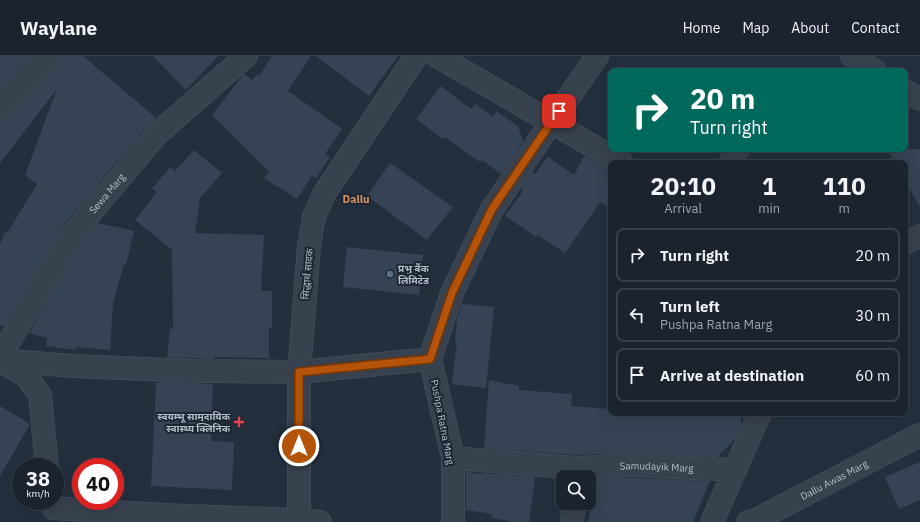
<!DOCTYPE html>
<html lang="en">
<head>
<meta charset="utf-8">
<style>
  :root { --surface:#1b232e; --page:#242b36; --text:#f1f3f6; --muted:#a0a4aa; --line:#39404a }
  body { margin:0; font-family:"IBM Plex Sans","Noto Sans Devanagari",sans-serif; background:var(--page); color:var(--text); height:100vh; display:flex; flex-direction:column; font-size:15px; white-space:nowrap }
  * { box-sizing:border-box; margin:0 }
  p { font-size:13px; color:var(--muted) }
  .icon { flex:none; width:22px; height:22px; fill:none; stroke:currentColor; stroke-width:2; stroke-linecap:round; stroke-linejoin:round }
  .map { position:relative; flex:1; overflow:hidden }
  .sheet { position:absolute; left:608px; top:104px; width:300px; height:256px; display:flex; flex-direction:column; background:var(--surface); border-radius:8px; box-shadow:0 4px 16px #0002,0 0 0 1px var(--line) }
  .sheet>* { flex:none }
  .banner { position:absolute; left:608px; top:12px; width:300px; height:84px; border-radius:8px; box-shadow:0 4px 16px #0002,0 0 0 1px var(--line); background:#00695c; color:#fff; overflow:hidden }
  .buttons { position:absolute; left:556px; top:414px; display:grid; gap:8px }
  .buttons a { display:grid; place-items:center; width:40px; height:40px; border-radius:8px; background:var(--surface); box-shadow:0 4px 16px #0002,0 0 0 1px var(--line); font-size:20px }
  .speed { position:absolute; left:12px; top:402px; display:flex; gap:8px; font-size:20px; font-weight:700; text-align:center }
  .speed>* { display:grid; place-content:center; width:52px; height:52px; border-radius:50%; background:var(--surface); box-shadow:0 4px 16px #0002,0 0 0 1px var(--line); line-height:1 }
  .speed small { font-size:10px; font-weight:400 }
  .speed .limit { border:6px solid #d22; background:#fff; color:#111 }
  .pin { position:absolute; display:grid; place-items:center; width:34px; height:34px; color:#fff; margin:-17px; border-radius:8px; box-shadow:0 2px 6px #0006 }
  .me { position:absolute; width:44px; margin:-22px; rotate:0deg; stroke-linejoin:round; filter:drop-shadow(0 0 3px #0008) }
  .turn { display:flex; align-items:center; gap:14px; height:84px; padding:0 16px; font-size:18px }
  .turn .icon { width:52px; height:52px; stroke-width:2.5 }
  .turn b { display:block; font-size:28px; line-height:34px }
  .eta { display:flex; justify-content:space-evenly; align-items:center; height:68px; text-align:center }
  .eta b { font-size:24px; font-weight:700; line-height:28px }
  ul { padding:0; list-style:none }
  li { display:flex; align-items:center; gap:12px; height:54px; margin:0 8px 6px; padding:0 8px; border:2px solid var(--line); border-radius:8px }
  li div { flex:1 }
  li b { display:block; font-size:15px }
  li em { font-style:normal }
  header { display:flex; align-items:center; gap:24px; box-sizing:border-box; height:56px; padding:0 20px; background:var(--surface); border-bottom:1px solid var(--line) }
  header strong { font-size:19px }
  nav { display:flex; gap:22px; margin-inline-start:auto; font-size:14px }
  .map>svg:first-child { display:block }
  .building { fill:#364354 }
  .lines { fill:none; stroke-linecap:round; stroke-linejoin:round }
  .minor-casing { stroke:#414a57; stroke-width:24 }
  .tertiary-casing { stroke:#414a57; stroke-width:24 }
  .minor { stroke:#38414e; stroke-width:22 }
  .tertiary { stroke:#38414e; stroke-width:22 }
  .route-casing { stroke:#753606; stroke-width:10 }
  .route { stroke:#b45309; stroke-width:7 }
  .service-dot { fill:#5c6f8a; stroke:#1d2633; stroke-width:1.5 }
  .health-dot { fill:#e0444e; stroke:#1d2633; stroke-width:1.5 }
  .labels { text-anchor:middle; stroke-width:4; stroke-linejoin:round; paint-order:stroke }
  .street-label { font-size:10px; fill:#b4bcc9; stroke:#1d2633 }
  .poi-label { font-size:10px; font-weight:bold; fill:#b4bcc9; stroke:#1d2633; text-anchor:start }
  .neighbourhood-label { font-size:11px; font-weight:bold; fill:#d59563; stroke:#1d2633 }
</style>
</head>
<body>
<header>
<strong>Waylane</strong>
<nav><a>Home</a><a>Map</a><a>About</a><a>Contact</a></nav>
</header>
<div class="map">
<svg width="920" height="466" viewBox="0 0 920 466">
  <rect width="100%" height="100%" fill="#242f3e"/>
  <!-- building -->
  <g class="building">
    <path d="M0,0H33L0,36Z"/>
    <path d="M62,0H83L156,62L146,71L60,173L4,270L0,269V188L5,175L8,176L37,128L25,119L57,33L0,107V66H4L9,62L59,8Z"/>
    <path d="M153,0H218L186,34Z"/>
    <path d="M272,0H311L288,35L342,73L325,98L330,101L316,122L312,120L297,143L264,122L269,116L212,59L244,18L252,24L257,18L259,20Z"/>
    <path d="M316,0H398L369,40Z"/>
    <path d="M441,30L471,53L475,48L493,61L496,55L518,70L523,85L501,118L482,104L480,106L445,81L443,83L416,63Z"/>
    <path d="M887,93H920V151L905,125V107H895Z"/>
    <path d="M194,94L222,117L200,142L195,177L264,179L261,235H272V272H269V302L214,301V303L167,301L170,273H173L172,194L135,164L157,136L152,133L170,111L175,115Z"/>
    <path d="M584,100L611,115V153L600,146L565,197L538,179L536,181L505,160L523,135L521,133L533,115L534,119L548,101L574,119Z"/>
    <path d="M390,107L453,151L427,184L367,140Z"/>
    <path d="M98,167L134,175L126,209L124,208L113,248L110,294L77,291L76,294L46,290L47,282L29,277L80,188Z"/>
    <path d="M347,191L423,199L419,239L343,231Z"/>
    <path d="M462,248L494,251L486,332L452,328L457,286H455L457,262Z"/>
    <path d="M489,324L519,330V334L572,338L571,350L611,353V357H741V370L735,383L717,401L634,397L578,399L484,392Z"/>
    <path d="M165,326L213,328L211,385L234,386L232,434L151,430L156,327Z"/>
    <path d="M0,350L30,368L0,420Z"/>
    <path d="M920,406V444L899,453L885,421Z"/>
    <path d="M466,416L482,418V417L535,421L529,466H516L491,462L492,458L466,454Z"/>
    <path d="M633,422L710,425L693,466H588L597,423Z"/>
  </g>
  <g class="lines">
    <!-- minor casing -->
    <g class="minor-casing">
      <g id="minor">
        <path d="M437,0L622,107"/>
        <path d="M852,0L875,15"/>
        <path d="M905,35L920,43"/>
        <path d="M0,54L50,0"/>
        <path d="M730,107L738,93"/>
        <path d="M905,187L920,180"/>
        <path id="s1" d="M0,301L70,181L156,79L246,0"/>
        <path d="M0,304L73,310L197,315L299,316L430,303"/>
        <path d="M3,306L26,320L40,339L47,411"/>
        <path id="s2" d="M453,402L578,412L633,409L735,414"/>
        <path d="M53,452L164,459L299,464L320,466"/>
        <path d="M453,466V402L430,303L452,237L492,153L597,0"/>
        <path d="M572,466L574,447"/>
        <path d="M712,466L760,357"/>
        <path id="s3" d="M748,466L754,465L920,379"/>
      </g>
    </g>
    <!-- tertiary casing -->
    <g class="tertiary-casing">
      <path id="tertiary" d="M299,466V316L309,190L314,161L324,138L416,0"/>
    </g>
    <!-- minor -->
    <use href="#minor" class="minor"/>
    <!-- tertiary -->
    <use href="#tertiary" class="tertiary"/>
  </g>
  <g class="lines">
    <!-- route casing -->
    <g class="route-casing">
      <path id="route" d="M299,390V316L430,303L452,237L492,153L559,55"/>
    </g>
    <!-- route -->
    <use href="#route" class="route"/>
  </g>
  <!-- markers -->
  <circle class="service-dot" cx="390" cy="218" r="4"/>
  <path class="health-dot" d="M237 360h4v4h4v4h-4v4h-4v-4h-4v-4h4z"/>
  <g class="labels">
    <!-- street labels -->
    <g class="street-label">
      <text dy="4" stroke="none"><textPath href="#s1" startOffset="196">Sewa Marg</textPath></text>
      <text transform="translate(307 218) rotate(-85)" y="4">सिद्धार्थ सादक</text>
      <text transform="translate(443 366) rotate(79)" y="4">Pushpa Ratna Marg</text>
      <text dy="4" stroke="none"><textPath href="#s2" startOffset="204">Samudayik Marg</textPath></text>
      <text dy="4" stroke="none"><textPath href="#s3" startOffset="96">Dallu Awas Marg</textPath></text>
    </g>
    <!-- poi labels -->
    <g class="poi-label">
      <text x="398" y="216">प्रभु बैंक<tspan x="398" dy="12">लिमिटेड</tspan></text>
      <text x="230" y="364" text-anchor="end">स्वयम्भू सामुदायिक<tspan x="230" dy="12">स्वास्थ्य क्लिनिक</tspan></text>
    </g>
    <!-- neighbourhood labels -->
    <g class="neighbourhood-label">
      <text x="356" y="147">Dallu</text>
    </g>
  </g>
</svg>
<div class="buttons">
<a><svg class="icon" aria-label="search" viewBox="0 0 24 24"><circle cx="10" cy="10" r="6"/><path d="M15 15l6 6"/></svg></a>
</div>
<div class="speed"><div>38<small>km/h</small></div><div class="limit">40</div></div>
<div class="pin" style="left:559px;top:55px;background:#d93025"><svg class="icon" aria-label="arrive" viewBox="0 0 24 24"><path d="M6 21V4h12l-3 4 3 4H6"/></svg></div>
<svg class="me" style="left:299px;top:390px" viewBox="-20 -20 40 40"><circle r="17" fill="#b45309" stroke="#fff" stroke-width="3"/><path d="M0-11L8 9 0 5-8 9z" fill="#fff"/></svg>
<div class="banner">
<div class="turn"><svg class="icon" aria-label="right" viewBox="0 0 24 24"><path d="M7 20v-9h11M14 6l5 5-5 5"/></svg><div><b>20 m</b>Turn right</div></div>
</div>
<section class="sheet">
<div class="eta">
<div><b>20:10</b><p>Arrival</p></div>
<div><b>1</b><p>min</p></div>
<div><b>110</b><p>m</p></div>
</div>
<ul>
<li><svg class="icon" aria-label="right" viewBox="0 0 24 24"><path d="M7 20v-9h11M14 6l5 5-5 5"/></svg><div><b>Turn right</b></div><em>20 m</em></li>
<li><svg class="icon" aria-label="left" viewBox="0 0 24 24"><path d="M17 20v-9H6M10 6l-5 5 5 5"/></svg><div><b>Turn left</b><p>Pushpa Ratna Marg</p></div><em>30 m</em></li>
<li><svg class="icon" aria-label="arrive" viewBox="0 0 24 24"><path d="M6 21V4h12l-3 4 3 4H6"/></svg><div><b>Arrive at destination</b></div><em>60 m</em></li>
</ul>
</section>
</div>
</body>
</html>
